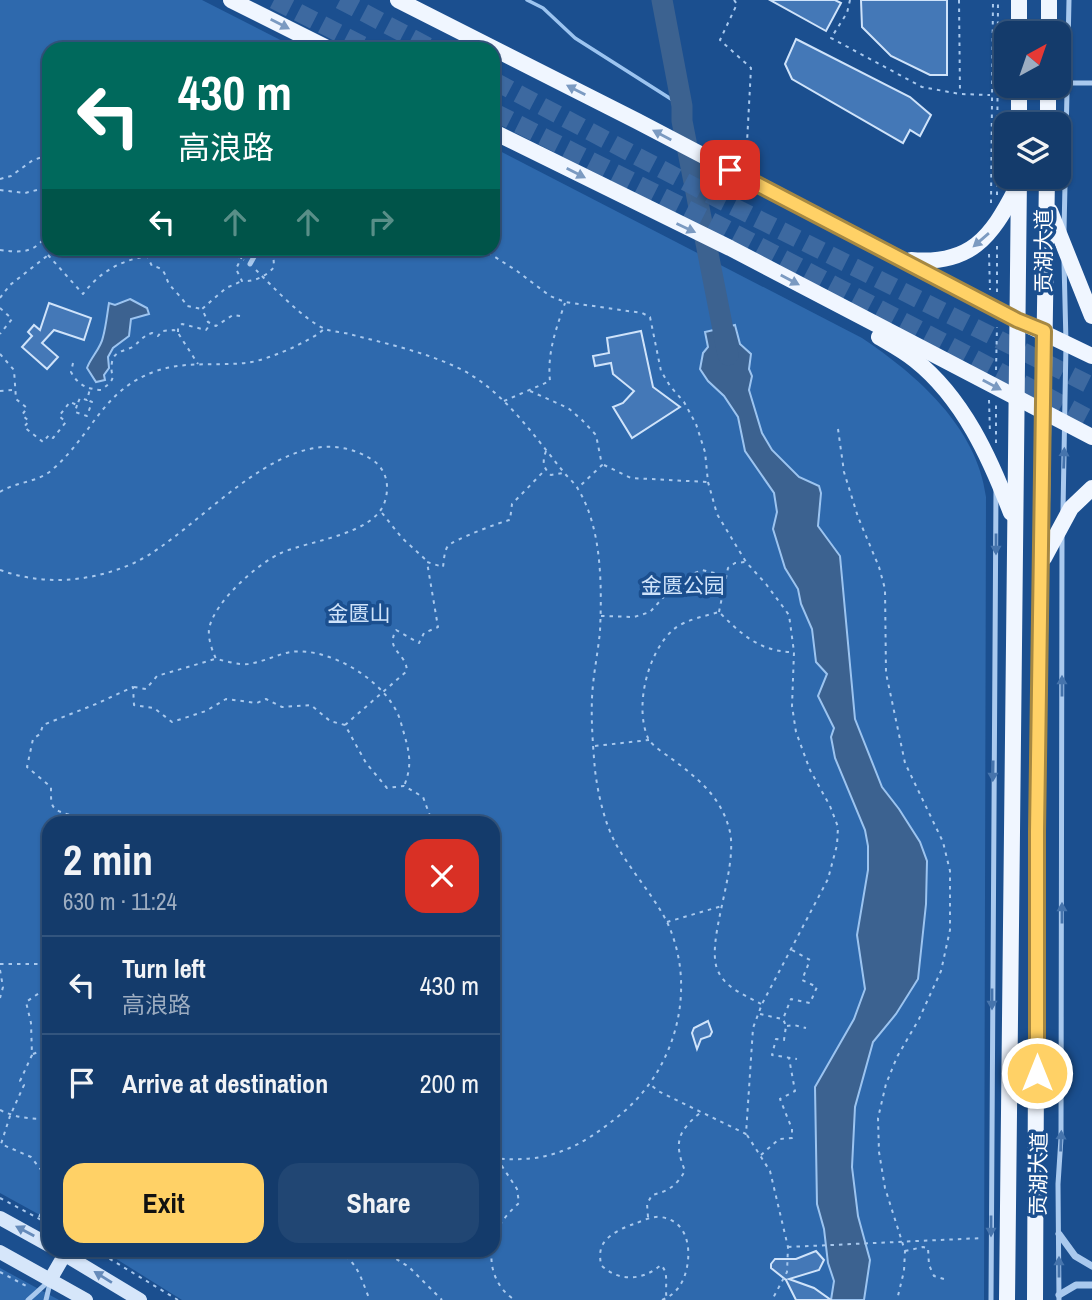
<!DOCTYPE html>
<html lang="en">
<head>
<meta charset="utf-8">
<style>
  :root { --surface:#143b6b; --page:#214673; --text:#f1f3f6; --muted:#9dadc1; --line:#33557e; --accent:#ffd166 }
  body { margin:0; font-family:"Archivo Narrow","Noto Sans SC",sans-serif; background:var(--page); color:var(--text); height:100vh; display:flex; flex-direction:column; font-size:26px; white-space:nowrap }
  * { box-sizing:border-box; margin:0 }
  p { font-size:23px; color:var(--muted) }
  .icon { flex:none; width:38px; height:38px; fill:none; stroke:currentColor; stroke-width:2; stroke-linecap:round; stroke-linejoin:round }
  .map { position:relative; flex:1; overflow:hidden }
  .side { position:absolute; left:42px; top:816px; width:458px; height:441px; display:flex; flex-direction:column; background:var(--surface); border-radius:21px; box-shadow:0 2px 5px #0004,0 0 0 2px var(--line) }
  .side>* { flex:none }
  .top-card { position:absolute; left:42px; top:42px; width:458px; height:214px; border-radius:21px; box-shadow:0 2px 5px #0004,0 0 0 2px var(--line); background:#00695c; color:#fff; overflow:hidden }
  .needle { width:46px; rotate:40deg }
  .tools { position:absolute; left:994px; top:21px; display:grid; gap:14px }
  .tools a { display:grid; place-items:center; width:77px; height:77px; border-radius:14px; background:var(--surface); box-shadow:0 2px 5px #0004,0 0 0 2px var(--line); font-size:35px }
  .pin { position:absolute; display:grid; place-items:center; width:60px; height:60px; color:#fff; margin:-30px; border-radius:14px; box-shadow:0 4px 10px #0006 }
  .me { position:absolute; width:77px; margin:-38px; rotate:0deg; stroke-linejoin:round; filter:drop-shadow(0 0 5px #0008) }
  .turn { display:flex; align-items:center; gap:24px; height:147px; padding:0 21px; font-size:32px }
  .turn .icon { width:91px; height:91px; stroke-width:2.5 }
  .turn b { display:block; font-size:49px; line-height:60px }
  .lanes { display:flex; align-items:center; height:66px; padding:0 21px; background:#0003; justify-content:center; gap:35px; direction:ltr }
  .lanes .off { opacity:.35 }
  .round { display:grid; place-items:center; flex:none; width:74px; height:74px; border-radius:21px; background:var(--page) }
  .head { display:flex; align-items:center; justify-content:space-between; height:119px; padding:0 21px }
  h1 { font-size:42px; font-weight:700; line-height:52px }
  .cta { display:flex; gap:14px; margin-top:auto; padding:14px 21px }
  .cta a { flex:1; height:80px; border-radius:21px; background:var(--accent); color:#111; font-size:28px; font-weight:700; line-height:80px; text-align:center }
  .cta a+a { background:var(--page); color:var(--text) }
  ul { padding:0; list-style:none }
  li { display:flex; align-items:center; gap:21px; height:98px; padding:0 21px; border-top:2px solid var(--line) }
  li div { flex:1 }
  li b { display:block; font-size:26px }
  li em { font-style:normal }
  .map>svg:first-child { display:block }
  .green { fill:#2e69ad }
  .water { fill:#3c6290; stroke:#9cc4f0; stroke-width:2 }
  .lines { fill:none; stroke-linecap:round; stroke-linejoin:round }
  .stream { stroke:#9cc4f0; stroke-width:3.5 }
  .river { stroke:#3c6290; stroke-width:21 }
  .building { fill:#4478b7; stroke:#cfe3fa; stroke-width:2 }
  .highway-tunnel { stroke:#3d69a0; stroke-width:18; stroke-dasharray:18 9; stroke-linecap:butt }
  .path { stroke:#a9c9ee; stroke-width:2; stroke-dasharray:3.5 5; stroke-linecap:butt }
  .lane { stroke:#a9c9ee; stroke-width:5 }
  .street { stroke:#a9c9ee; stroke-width:7 }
  .secondary { stroke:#d6e6fa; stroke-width:14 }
  .primary { stroke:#f0f6ff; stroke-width:16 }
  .oneway { fill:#7b9ac1 }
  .oneway2 { fill:#4674ac }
  .oneway3 { fill:#668bba }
  .route-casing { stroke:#a68842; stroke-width:18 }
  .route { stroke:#ffd166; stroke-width:12 }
  .labels { text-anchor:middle; stroke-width:7; stroke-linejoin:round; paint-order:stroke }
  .street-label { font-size:21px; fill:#fff; stroke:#1b4f8f }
  .park-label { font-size:21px; fill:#cfe3fa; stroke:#1b4f8f }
</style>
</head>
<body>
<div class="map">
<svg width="1092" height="1300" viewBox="0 0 1092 1300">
  <rect width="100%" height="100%" fill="#1b4f8f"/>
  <!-- green -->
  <g class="green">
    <path d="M0,0H202L298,49H49V248H494V148L862,338C917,375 977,427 986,497L984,1300H182L102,1250H494V822H49V1220L0,1193Z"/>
    <path d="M0,1268L59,1300H0Z"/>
  </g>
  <!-- water -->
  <g class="water">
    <path d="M130,299L147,308L149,314L131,319L129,336L113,348L108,357L109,368L104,375L105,380L96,382L87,368C91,357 101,348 103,337C106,326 107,315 109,303L115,305Z"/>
    <path d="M735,325L740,344L751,354L749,369L752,376L749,390L762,433L772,450L799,477L819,486L821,493L818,526L840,556L855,719L882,787L899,809L920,842L927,861L926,904L918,979L896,1014L873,1042L855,1107L852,1167L858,1216L870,1260L864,1300H831L834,1281L828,1263L824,1229L817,1204L815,1087L854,1019L865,989L857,935L868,870V846L865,830L835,758L831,737L834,728L818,696L827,674L816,662L812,629L801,604L798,589L785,568L773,529L777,512L774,493L745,451L738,417L724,396L708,381L700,369L703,353L708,347L705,332Z"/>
  </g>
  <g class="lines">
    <!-- stream -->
    <path class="stream" d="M527,0L543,8L575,38L682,106"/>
    <!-- river -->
    <path class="river" d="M662,0L682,106V121L728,355"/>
  </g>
  <!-- building -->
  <g class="building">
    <path d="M770,0H835L841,3L826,31Z"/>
    <path d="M861,0H947V75H930L891,56L862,27Z"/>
    <path d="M796,39L910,97L931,115L920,136L910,130L903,143L792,79L785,64Z"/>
    <path d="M49,303L91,318L84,340L54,330L42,343L58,357L47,369L22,347L32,336L28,332L34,325L40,330Z"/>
    <path d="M641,331L653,387L680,407L632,438L613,407L623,403L634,391L613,374L611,363L595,366L593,356L609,353L607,338Z"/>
    <path d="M708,1021L712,1032L710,1036L701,1039L697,1049L692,1033L694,1028Z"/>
    <path d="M816,1251L824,1260L819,1270L789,1279L814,1288L831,1300H796L786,1280L771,1268V1264L775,1259H796Z"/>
  </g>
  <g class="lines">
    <!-- highway-tunnel -->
    <g class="highway-tunnel">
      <path d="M274,0L370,49"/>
      <path d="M340,0L433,49"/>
      <path d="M494,81L722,201L1092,386"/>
      <path d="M494,112L721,226L1092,420"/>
    </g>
    <!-- path -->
    <g class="path">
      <path d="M734,0L737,4L720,40L751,68L746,161"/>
      <path d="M850,0L847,13L831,38L922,87L960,94L990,95"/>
      <path d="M959,0L960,93"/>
      <path d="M0,179L11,176L33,160L49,155"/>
      <path d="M0,190L25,193L49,187"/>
      <path d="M997,195L998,0"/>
      <path d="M991,203L993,0"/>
      <path d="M997,246V293"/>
      <path d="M221,248L244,260"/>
      <path d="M246,248L236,269L242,281C254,282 267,276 274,267L273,248"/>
      <path d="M481,248L517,271L550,296L565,302L642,313L650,317L661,371L670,386L684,402L696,424L705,452L708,482L717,514L746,562L766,584L789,615L794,652L792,706L796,732L810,770L830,806L838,827L837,845L828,879L762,1004L753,1028L746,1134L658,1091L651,1085"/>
      <path d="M0,250C24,253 36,253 49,231"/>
      <path d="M989,254L990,290"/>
      <path d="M48,255L83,294C100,272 119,261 147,256L152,266C164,268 164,272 168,282C172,289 182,297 187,306L202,309"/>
      <path d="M256,270C273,287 304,320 325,329C333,332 342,332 349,334C384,343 421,351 454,366C500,386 531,432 562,470C567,477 574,482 578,489C602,528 602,586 600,631C598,653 593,675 592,698C591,721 593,747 595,770C598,795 605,825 617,846C632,872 653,895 667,922C698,988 676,1069 621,1114C580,1148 548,1164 494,1158"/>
      <path d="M0,298L10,285L57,248"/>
      <path d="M0,308L12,319L0,334"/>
      <path d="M240,316L233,315L216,326L208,322L202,309L226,288L242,281"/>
      <path d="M178,332V328L182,324L206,330L209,326"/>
      <path d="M0,354L14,370L16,399L27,408L22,415L29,421L24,427L43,442L49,435L53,438L66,422L59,416L70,402L77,405L80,398L87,400L90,389"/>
      <path d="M73,363L71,372C78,385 87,389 101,390C120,376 109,379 112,362C114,350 127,351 134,346C141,340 143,336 152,333L158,336L162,331L174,330L178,333L198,364"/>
      <path d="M996,370L997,327"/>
      <path d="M0,391L13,390"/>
      <path d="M530,391L568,408L582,420L596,435L602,465L579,487"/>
      <path d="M989,400L990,433"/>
      <path d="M504,401L550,381C547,353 556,329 565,303"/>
      <path d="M77,405L75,412L87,416L92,402L88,400"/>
      <path d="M838,429L844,472L858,517L879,567L885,589L886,673L905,763L943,842L950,871V930L941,971L919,1019L897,1057L886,1084L878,1118L879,1152L885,1188L905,1251L904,1271L897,1300"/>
      <path d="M996,443V404"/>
      <path d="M546,451C542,462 543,468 551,475L563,473"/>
      <path d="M604,465L631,478L707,482"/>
      <path d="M0,492C17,481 38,483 53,469C93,434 102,390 156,371C184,361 216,366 246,363C261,361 278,354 292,348C303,342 314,338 324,329"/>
      <path d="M382,513L402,538L426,560"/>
      <path d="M0,570C45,586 91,582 134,563C202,531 288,408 371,459C386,468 390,485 385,501C375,535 310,540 281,553C257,564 214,602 209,629C208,639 212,650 216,659C226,661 238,665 248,664C263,662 276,655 290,652C331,646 391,684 401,723C408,748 414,762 404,786"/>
      <path d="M719,612L728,568L735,563L745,562"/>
      <path d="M601,616L634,617L650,612L680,579L702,570L727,576"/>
      <path d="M134,687L146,689L157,676L215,659"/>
      <path d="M345,725L407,671C406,652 385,651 396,630L419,643L424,633L438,627L427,562L443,567C444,561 444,551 448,546C453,540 500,522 510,520L512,504L545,470"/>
      <path d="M595,746L649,740"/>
      <path d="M73,822L70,815C50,809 51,807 51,787L27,767L33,739L40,734L43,725L96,704L133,687L134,705L154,708L172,722L206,711L226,699L257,703L266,699L282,707L311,705L330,721L345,725L366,763L387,788L404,786L423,797L430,816L444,822"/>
      <path d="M667,922L722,906"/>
      <path d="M494,942L498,961L494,967"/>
      <path d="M792,950L810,960L802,980L817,987L810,1003L791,999L783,1019L786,1026L784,1040L776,1039L772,1055L797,1059"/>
      <path d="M0,964H49"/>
      <path d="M0,970L3,987L0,998"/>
      <path d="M49,976H45V989L26,1002L31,1023L32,1055L20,1081L24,1085L10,1116L1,1144L31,1157L49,1180"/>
      <path d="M761,1004C747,996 727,989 719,973C703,946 738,872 730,832C722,798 699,779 672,759C664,753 652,746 648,738C634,706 648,651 674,629C685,620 705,616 719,612C741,634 760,652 793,652"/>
      <path d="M760,1014L782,1019"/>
      <path d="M787,1026L794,1025L806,1028"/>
      <path d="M33,1054L49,1048"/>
      <path d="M0,1110C16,1118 31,1119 49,1119"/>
      <path d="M747,1135L770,1171L788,1247L787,1272L772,1300"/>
      <path d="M761,1155L779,1139L792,1138V1129L780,1099L795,1091L789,1058"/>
      <path d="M0,1198L49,1224"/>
      <path d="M41,1213L49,1199"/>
      <path d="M39,1217L41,1213L49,1217"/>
      <path d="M648,1217L647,1204L652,1195C669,1191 676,1186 685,1171C674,1143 677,1132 700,1113"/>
      <path d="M494,1241C496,1226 508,1213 519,1203L517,1189L498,1160"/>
      <path d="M788,1247L983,1238"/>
      <path d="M95,1250L178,1300"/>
      <path d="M108,1250L111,1251L108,1256"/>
      <path d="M321,1250C328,1254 337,1251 343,1255C359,1264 363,1285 370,1300"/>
      <path d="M382,1250L409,1267L442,1300"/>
      <path d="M492,1250C489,1269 498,1290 515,1300"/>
      <path d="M905,1251L923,1247L928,1248L929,1265L934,1276L944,1279"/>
      <path d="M0,1272L30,1288"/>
      <path d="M662,1300C677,1294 684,1282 687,1267C691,1247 687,1220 660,1217C652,1216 642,1221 634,1224C624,1227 609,1234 603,1244C599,1251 600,1258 601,1265C619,1282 642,1281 661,1265C670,1274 664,1288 667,1300"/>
    </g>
    <!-- lane -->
    <g class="lane">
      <path d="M1059,83H1092"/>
      <path d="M1064,231L1069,0"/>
      <path d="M250,264L259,248"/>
      <path d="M1063,511L1066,343L1064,262"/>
      <path d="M28,1300L48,1282"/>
      <path d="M46,1300L50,1283"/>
      <path d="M991,1300L996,489"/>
      <path d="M1059,1300L1058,1184L1061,1138L1062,535"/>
    </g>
    <!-- street -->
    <g class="street">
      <path d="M1059,1234L1075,1256L1092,1266"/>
      <path d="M1059,1295L1076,1285H1092"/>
    </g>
    <!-- secondary -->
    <g class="secondary">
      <path d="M0,1218L49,1245"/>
      <path d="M57,1250L140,1300"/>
      <path d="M0,1252L86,1300"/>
      <path d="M50,1280L65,1254"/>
    </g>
    <!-- primary -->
    <g class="primary">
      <path d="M231,0L329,49"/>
      <path d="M398,0L637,121L1017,320L1092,356"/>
      <path d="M1019,33V0"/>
      <path d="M1049,33V0"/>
      <path d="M1019,124V86"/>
      <path d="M1048,124V86"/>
      <path d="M494,132L730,248L1092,437"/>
      <path d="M1050,211L1092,316"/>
      <path d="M911,260C970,265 991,238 1016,189"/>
      <path d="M879,337C891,344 904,351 915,360C963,398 990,458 1011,513"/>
      <path d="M1044,558L1071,508L1092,488"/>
      <path d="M1007,1300L1019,177"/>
      <path d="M1035,1300L1037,832L1047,177"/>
    </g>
  </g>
  <!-- one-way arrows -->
  <defs><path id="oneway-solid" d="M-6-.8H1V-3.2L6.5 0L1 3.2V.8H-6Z" transform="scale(1.75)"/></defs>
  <g class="oneway">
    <use href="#oneway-solid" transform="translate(280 24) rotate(27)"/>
    <use href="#oneway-solid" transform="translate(576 90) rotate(-153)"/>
    <use href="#oneway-solid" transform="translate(662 135) rotate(-152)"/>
    <use href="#oneway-solid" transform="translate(576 173) rotate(27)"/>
    <use href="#oneway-solid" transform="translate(686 228) rotate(25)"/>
    <use href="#oneway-solid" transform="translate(981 240) rotate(139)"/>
    <use href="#oneway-solid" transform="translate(790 280) rotate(28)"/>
    <use href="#oneway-solid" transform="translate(992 385) rotate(28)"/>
  </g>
  <g class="oneway2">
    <use href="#oneway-solid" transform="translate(1064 458) rotate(-88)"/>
    <use href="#oneway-solid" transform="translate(996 544) rotate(90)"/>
    <use href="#oneway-solid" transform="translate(1062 686) rotate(-90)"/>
    <use href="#oneway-solid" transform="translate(993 771) rotate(91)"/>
    <use href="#oneway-solid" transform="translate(1062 913) rotate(-90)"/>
    <use href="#oneway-solid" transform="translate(992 999) rotate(90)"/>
    <use href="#oneway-solid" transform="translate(1061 1141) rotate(-88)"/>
    <use href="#oneway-solid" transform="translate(991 1226) rotate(90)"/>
    <use href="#oneway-solid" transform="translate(1059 1267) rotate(-90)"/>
  </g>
  <g class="oneway3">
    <use href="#oneway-solid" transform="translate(25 1231) rotate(-152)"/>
    <use href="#oneway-solid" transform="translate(103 1277) rotate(-148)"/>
  </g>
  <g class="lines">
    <!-- route casing -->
    <g class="route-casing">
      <path id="route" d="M730,170L1017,320L1044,331L1037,832V1073"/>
    </g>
    <!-- route -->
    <use href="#route" class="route"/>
  </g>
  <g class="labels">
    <!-- street labels -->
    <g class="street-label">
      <text transform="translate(1044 251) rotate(-90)" y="7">贡湖大道</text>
      <text transform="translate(1039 1174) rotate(-89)" y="7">贡湖大道</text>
    </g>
    <!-- park labels -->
    <g class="park-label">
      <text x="683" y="593">金匮公园</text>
      <text x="359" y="621">金匮山</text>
    </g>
  </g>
</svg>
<div class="tools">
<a><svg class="needle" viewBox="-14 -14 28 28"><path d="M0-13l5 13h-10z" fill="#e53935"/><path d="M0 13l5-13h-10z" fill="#9dadc1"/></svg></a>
<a><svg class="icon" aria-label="layers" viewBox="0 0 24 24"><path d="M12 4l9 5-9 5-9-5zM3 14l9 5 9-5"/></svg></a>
</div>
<div class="pin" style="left:730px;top:170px;background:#d93025"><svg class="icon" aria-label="arrive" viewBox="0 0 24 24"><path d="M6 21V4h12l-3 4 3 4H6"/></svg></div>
<svg class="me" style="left:1037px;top:1073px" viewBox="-20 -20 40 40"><circle r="17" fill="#ffd166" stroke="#fff" stroke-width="3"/><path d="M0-11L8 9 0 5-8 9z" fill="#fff"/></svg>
<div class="top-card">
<div class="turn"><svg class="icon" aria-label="left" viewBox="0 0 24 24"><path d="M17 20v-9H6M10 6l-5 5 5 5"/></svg><div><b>430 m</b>高浪路</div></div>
<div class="lanes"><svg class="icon" aria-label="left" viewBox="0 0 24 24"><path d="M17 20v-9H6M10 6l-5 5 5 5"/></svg><svg class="icon off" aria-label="ahead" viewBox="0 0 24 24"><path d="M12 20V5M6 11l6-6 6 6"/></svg><svg class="icon off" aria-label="ahead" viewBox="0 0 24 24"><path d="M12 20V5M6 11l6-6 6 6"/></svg><svg class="icon off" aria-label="right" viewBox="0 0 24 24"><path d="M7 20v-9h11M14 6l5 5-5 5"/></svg></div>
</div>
<section class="side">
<div class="head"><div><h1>2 min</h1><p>630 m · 11:24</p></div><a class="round" style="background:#d93025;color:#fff"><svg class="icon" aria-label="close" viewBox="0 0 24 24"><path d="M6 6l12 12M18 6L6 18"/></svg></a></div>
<ul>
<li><svg class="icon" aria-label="left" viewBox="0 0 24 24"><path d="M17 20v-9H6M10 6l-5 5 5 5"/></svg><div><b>Turn left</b><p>高浪路</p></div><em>430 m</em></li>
<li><svg class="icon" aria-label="arrive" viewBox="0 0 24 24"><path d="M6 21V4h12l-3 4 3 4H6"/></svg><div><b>Arrive at destination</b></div><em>200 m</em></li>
</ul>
<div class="cta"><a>Exit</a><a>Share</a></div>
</section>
</div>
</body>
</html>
